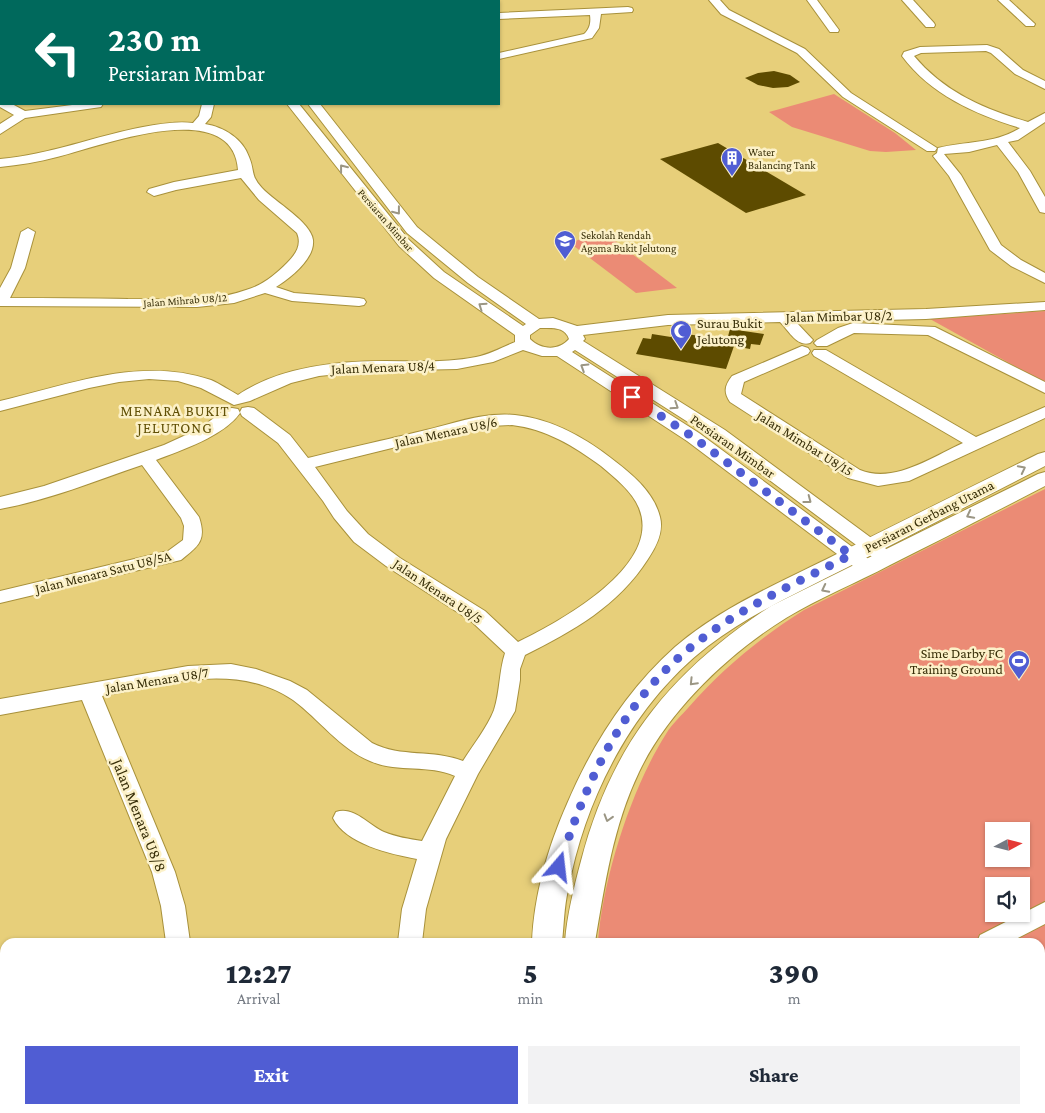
<!DOCTYPE html>
<html lang="en">
<head>
<meta charset="utf-8">
<style>
  :root { --surface:#fff; --page:#f2f2f3; --text:#1f2937; --muted:#747a83; --accent:#505dd3 }
  body { margin:0; font-family:"Crimson Pro",serif; background:var(--page); color:var(--text); height:100vh; display:flex; flex-direction:column; font-size:19px; white-space:nowrap }
  * { box-sizing:border-box; margin:0 }
  p { font-size:16px; color:var(--muted) }
  .icon { flex:none; width:28px; height:28px; fill:none; stroke:currentColor; stroke-width:2; stroke-linecap:round; stroke-linejoin:round }
  .map { position:relative; flex:1; overflow:hidden }
  .panel { position:absolute; left:0px; top:938px; width:1045px; height:176px; display:flex; flex-direction:column; background:var(--surface); border-radius:15px 15px 0 0; box-shadow:0 1px 4px #0004 }
  .panel>* { flex:none }
  .banner { position:absolute; left:0px; top:0px; width:500px; height:105px; box-shadow:0 1px 4px #0004; background:#00695c; color:#fff; overflow:hidden }
  .needle { width:32px; rotate:83deg }
  .fabs { position:absolute; left:985px; top:822px; display:grid; gap:10px }
  .fabs a { display:grid; place-items:center; width:45px; height:45px; border-radius:0px; background:var(--surface); box-shadow:0 1px 4px #0004; font-size:25px }
  .pin { position:absolute; display:grid; place-items:center; width:42px; height:42px; color:#fff; margin:-21px; border-radius:10px; box-shadow:0 2px 8px #0006 }
  .me { position:absolute; width:55px; margin:-28px; rotate:17deg; stroke-linejoin:round; filter:drop-shadow(0 0 4px #0008) }
  .turn { display:flex; align-items:center; gap:18px; height:105px; padding:0 25px; font-size:22px }
  .turn .icon { width:65px; height:65px; stroke-width:2.5 }
  .turn b { display:block; font-size:35px; line-height:42px }
  .eta { display:flex; justify-content:space-evenly; align-items:center; height:85px; text-align:center }
  .eta b { font-size:30px; font-weight:800; line-height:35px }
  .cta { display:flex; gap:10px; margin-top:auto; padding:10px 25px }
  .cta a { flex:1; height:58px; border-radius:0px; background:var(--accent); color:#fff; font-size:20px; font-weight:800; line-height:58px; text-align:center }
  .cta a+a { background:var(--page); color:var(--text) }
  .map>svg:first-child { display:block }
  .green { fill:#eb8b75; fill-rule:evenodd }
  .building { fill:#5d4b00 }
  .lines { fill:none; stroke-linecap:round; stroke-linejoin:round }
  .minor-casing { stroke:#a8913b; stroke-width:2 }
  .major-casing { stroke:#a8913b; stroke-width:2 }
  .minor { fill:#fff; fill-rule:evenodd }
  .major { fill:#fff; fill-rule:evenodd }
  .oneway { stroke:#9b9684 }
  .route { stroke:#505dd3; stroke-width:9; stroke-dasharray:0 16.2 }
  .labels { text-anchor:middle; stroke-width:5; stroke-linejoin:round; paint-order:stroke }
  .far-poi-label { font-size:11px; fill:#372e08; stroke:#fcf1c8; text-anchor:start }
  .far-street-label { font-size:11px; fill:#372e08; stroke:#fcf1c8 }
  .street-label { font-size:14px; fill:#372e08; stroke:#fcf1c8 }
  .poi-label { font-size:14px; fill:#372e08; stroke:#fcf1c8; text-anchor:start }
  .neighbourhood-label { font-size:15px; letter-spacing:1px; fill:#615005; stroke:#fcf1c8 }
  .near-street-label { font-size:16px; fill:#372e08; stroke:#fcf1c8 }
</style>
</head>
<body>
<div class="map">
<svg width="1045" height="1113" viewBox="0 0 1045 1113">
  <rect width="100%" height="100%" fill="#e7cf7a"/>
  <!-- green -->
  <g class="green">
    <path d="M834,94L895,133L916,150L886,152L870,151L792,127L769,112Z"/>
    <path d="M602,231L677,288L636,293L570,243Z"/>
    <path d="M1045,311V383L930,319Z"/>
    <path d="M1045,489V974L1040,977V942H598C603,878 631,789 666,734C672,724 681,716 688,708C722,669 761,637 804,610ZM994,831H1021V859H994ZM994,886H1021V914H994Z"/>
    <path d="M615,1109H862L865,1113H617Z"/>
  </g>
  <!-- building -->
  <g class="building">
    <path d="M774,71L790,75L800,82L788,87L773,88L758,85L745,78L758,73Z"/>
    <path d="M718,143L806,195L746,213L660,159Z"/>
    <path d="M730,329L764,334L760,345L751,344L750,349L734,346L726,369L636,354L643,338L651,339L652,334L671,337L673,332L727,340Z"/>
  </g>
  <g class="lines">
    <!-- minor casing -->
    <g class="minor-casing">
      <g id="minor">
        <rect x="229" y="0" width="10" height="1"/>
        <rect x="477" y="0" width="10" height="1"/>
        <path d="M709,0H720L729,10L805,49L851,93L937,148L935,151H927L843,97L797,53L721,14Z"/>
        <path d="M807,0H817L839,30L838,32H830Z"/>
        <path d="M902,0H913L934,23L935,25L934,27H926Z"/>
        <path d="M998,0H1009L1035,24L1034,26H1026Z"/>
        <path d="M628,7L632,8L633,10L632,12L601,14L599,28L592,38L499,59V53L584,34C590,29 591,22 590,15L499,19V13Z"/>
        <path d="M987,45L999,49L1023,70L1045,81V89L1015,74L991,53L986,51L921,53L914,56C944,92 984,109 1028,122L1045,113V122L1018,140L1008,142L1030,171L1045,197V213L1040,212L1018,172L997,145L969,152L944,154L961,175L1001,245L1021,260L1045,273V283L1011,266L990,250L949,176L933,156L937,153L938,148C965,141 995,144 1020,128C975,114 931,95 902,56L904,52L920,47Z"/>
        <rect x="0" y="54" width="1" height="10"/>
        <path d="M0,101L1,104H12L25,111L80,104H103L101,107L25,118L0,134V124L14,115L0,107Z"/>
        <path d="M202,104H214L211,117L205,124C224,127 243,139 249,157C255,171 250,175 262,188C275,202 311,222 313,240C315,259 290,278 276,287L294,293L359,298L364,299L366,302L364,305L359,306L292,301L265,293L234,303L197,307L0,306V288L11,268L21,232L28,228L35,232L25,268L10,298C49,298 89,298 128,299C166,299 210,303 246,290C263,285 275,275 287,263C296,254 302,245 297,233L259,200L241,178L176,190L154,196L147,192L149,189L174,182L238,170C233,94 98,147 57,157C38,162 19,165 0,167V159C49,155 95,136 143,127C159,124 177,121 193,123L199,116Z"/>
        <path d="M287,104H299L409,240L444,272L523,326L526,324L468,283L407,233L308,104H320L417,227L478,277L539,319L553,318L577,326L668,315L926,309L1045,302V310L926,319L796,322L813,340L810,343C797,347 789,331 780,322L668,325L583,335L585,339L583,341L725,430L889,551L891,555L889,559L882,561L875,559L713,438L575,350L572,352L699,433L871,561L873,565L871,569L864,571L857,569L687,441L557,356H542L523,350L493,362L457,369L366,371L319,376L291,383L250,401L234,405L201,388L178,381L149,379L119,382L89,388L0,411V401C69,385 140,356 211,380C220,384 229,390 238,395C279,367 336,361 385,361C415,361 446,363 476,357C490,354 503,347 515,342V335L434,278L399,246ZM540,328C551,328 565,326 569,339C559,351 541,350 530,339V335Z"/>
        <path d="M853,323L935,327L1045,382V393L928,335L854,333L827,346H817L814,343L817,340L838,328Z"/>
        <path d="M802,346L808,348L810,351L808,354L744,382L741,394L860,470C894,484 932,457 963,443L814,356L812,353L814,350H826L976,437L1045,407V418L909,481L878,486L848,478L730,402C723,392 725,385 732,376Z"/>
        <path d="M248,407L254,408L290,435L308,458C347,448 386,440 426,430C455,423 484,412 515,415C553,419 586,438 616,462C634,476 654,493 660,517C664,532 656,547 648,559C618,606 573,631 525,655L520,669V680L515,711L478,774L446,839L426,909L422,942H398L402,909L417,859C390,854 346,844 333,818L336,812C354,806 368,825 384,832C396,837 409,839 422,841L455,776C428,764 397,773 370,761C340,749 319,719 293,700C236,661 163,685 102,696L175,872L185,906L190,942H166L161,906L152,872L82,700L0,715V699L188,666L231,664L256,669L290,681L307,690L372,743C401,758 433,749 463,761C473,745 487,728 494,710C500,692 499,671 505,653L471,621L386,566L354,542L334,518L323,501L278,443L242,416L240,412L242,408ZM512,425C546,429 574,446 601,466C615,478 632,491 639,508C663,566 559,622 518,642L485,611L400,558L368,534L347,511L315,467L469,429L490,426Z"/>
        <path d="M232,408L238,409L240,413C224,436 182,450 156,460L199,517C207,541 198,546 181,560L0,603V591L168,551L183,540L184,526L181,518L142,465C95,481 49,500 0,509V497L44,486L164,445L199,429L226,409Z"/>
        <path d="M1045,902V924L1010,942H977L980,935Z"/>
        <path d="M145,1109H173L172,1113H144Z"/>
        <rect x="396" y="1109" width="28" height="4"/>
        <rect x="890" y="1109" width="28" height="4"/>
      </g>
    </g>
    <!-- major casing -->
    <g class="major-casing">
      <g id="major">
        <path d="M1045,452V466C979,500 913,534 846,568C799,592 750,614 708,646C633,704 585,798 568,890C564,907 564,925 562,942H532C534,895 548,847 567,804C592,745 627,690 675,647C719,609 774,585 825,560C896,524 967,489 1038,454Z"/>
        <path d="M1045,472V486C993,513 942,539 890,565C856,583 819,598 786,618C729,653 668,711 639,772C613,826 605,884 595,942H565C567,915 574,887 581,861C611,745 671,671 771,606L1038,474Z"/>
        <rect x="539" y="1109" width="32" height="4"/>
        <path d="M576,1109H608L609,1113H577Z"/>
      </g>
    </g>
    <!-- minor -->
    <use href="#minor" class="minor"/>
    <!-- major -->
    <use href="#major" class="major"/>
  </g>
  <!-- one-way arrows -->
  <defs><path id="oneway-chevron" d="M-2-3.5L2.5 0L-2 3.5" fill="none" stroke-width="1.6" stroke-linecap="round" stroke-linejoin="round" transform="scale(1.25)"/></defs>
  <g class="oneway">
    <use href="#oneway-chevron" transform="translate(343 168) rotate(-128)"/>
    <use href="#oneway-chevron" transform="translate(397 211) rotate(52)"/>
    <use href="#oneway-chevron" transform="translate(482 306) rotate(-145)"/>
    <use href="#oneway-chevron" transform="translate(584 367) rotate(-148)"/>
    <use href="#oneway-chevron" transform="translate(675 406) rotate(33)"/>
    <use href="#oneway-chevron" transform="translate(1022 469) rotate(-27)"/>
    <use href="#oneway-chevron" transform="translate(808 500) rotate(37)"/>
    <use href="#oneway-chevron" transform="translate(970 515) rotate(153)"/>
    <use href="#oneway-chevron" transform="translate(825 589) rotate(153)"/>
    <use href="#oneway-chevron" transform="translate(693 682) rotate(134)"/>
    <use href="#oneway-chevron" transform="translate(608 818) rotate(107)"/>
  </g>
  <g class="lines">
    <!-- route -->
    <path class="route" d="M559,867C584,787 619,708 684,653C733,611 794,584 851,555L693,437L632,397"/>
  </g>
  <!-- icons -->
  <defs>
    <g id="building-pin" transform="scale(1.125)"><path d="M0 17L-7.5 6A9.5 9.5 0 1 1 7.5 6Z" fill="#505dd3" stroke="#fcf1c8"/><path d="M-4-6H4V6H1V3H-1V6H-4ZM-2.5-4.3h1.7v1.8h-1.7ZM.8-4.3h1.7v1.8H.8ZM-2.5-1h1.7V.8h-1.7ZM.8-1h1.7V.8H.8Z" fill="#fff"/></g>
    <g id="school-pin" transform="scale(1.125)"><path d="M0 17L-7.5 6A9.5 9.5 0 1 1 7.5 6Z" fill="#505dd3" stroke="#fcf1c8"/><path d="M0-5L7-2L0 1L-7-2ZM-4 1L0 2.5L4 1V4Q0 6-4 4Z" fill="#fff"/></g>
    <g id="mosque-pin" transform="scale(1.125)"><path d="M0 17L-7.5 6A9.5 9.5 0 1 1 7.5 6Z" fill="#505dd3" stroke="#fcf1c8"/><path d="M3.5-4.9A6 6 0 1 0 3.5 4.9A5 5 0 1 1 3.5-4.9Z" fill="#fff"/></g>
    <g id="stadium-pin" transform="scale(1.125)"><path d="M0 17L-7.5 6A9.5 9.5 0 1 1 7.5 6Z" fill="#505dd3" stroke="#fcf1c8"/><path d="M0-5a6.5 5 0 1 0 0 10a6.5 5 0 1 0 0-10ZM-3.5-1.8h7v3.6h-7Z" fill="#fff"/></g>
  </defs>
  <g fill-rule="evenodd">
    <use href="#building-pin" x="732" y="158"/>
    <use href="#school-pin" x="565" y="241"/>
    <use href="#mosque-pin" x="681" y="331"/>
    <use href="#stadium-pin" x="1019" y="661"/>
  </g>
  <g class="labels">
    <!-- far-poi labels -->
    <g class="far-poi-label">
      <text x="748" y="156">Water<tspan x="748" dy="13">Balancing Tank</tspan></text>
      <text x="581" y="239">Sekolah Rendah<tspan x="581" dy="13">Agama Bukit Jelutong</tspan></text>
    </g>
    <!-- far-street labels -->
    <g class="far-street-label">
      <text transform="translate(386 220) rotate(49)" y="4">Persiaran Mimbar</text>
      <text transform="translate(185 300) rotate(-4)" y="4">Jalan Mihrab U8/12</text>
    </g>
    <!-- street labels -->
    <g class="street-label">
      <text transform="translate(839 316) rotate(-1)" y="5">Jalan Mimbar U8/2</text>
      <text transform="translate(383 367) rotate(-2)" y="5">Jalan Menara U8/4</text>
      <text transform="translate(446 432) rotate(-12)" y="5">Jalan Menara U8/6</text>
      <text transform="translate(805 443) rotate(32)" y="5">Jalan Mimbar U8/15</text>
      <text transform="translate(733 446) rotate(35)" y="5">Persiaran Mimbar</text>
      <text transform="translate(929 516) rotate(-27)" y="5">Persiaran Gerbang Utama</text>
      <text transform="translate(103 572) rotate(-14)" y="5">Jalan Menara Satu U8/5A</text>
      <text transform="translate(438 591) rotate(34)" y="5">Jalan Menara U8/5</text>
      <text transform="translate(157 680) rotate(-9)" y="5">Jalan Menara U8/7</text>
    </g>
    <!-- poi labels -->
    <g class="poi-label">
      <text x="697" y="328">Surau Bukit<tspan x="697" dy="16">Jelutong</tspan></text>
      <text x="1003" y="658" text-anchor="end">Sime Darby FC<tspan x="1003" dy="16">Training Ground</tspan></text>
    </g>
    <!-- neighbourhood labels -->
    <g class="neighbourhood-label">
      <text x="175" y="416">MENARA BUKIT<tspan x="175" dy="17">JELUTONG</tspan></text>
    </g>
    <!-- near-street labels -->
    <g class="near-street-label">
      <text transform="translate(140 815) rotate(68)" y="6">Jalan Menara U8/8</text>
    </g>
  </g>
</svg>
<div class="fabs">
<a><svg class="needle" viewBox="-14 -14 28 28"><path d="M0-13l5 13h-10z" fill="#e53935"/><path d="M0 13l5-13h-10z" fill="#747a83"/></svg></a>
<a><svg class="icon" aria-label="sound" viewBox="0 0 24 24"><path d="M4 9h4l5-4v14l-5-4H4zM17 9q2 3 0 6"/></svg></a>
</div>
<div class="pin" style="left:632px;top:397px;background:#d93025"><svg class="icon" aria-label="arrive" viewBox="0 0 24 24"><path d="M6 21V4h12l-3 4 3 4H6"/></svg></div>
<svg class="me" style="left:559px;top:867px" viewBox="-20 -20 40 40"><path d="M0-17L14 15 0 8-14 15z" fill="#505dd3" stroke="#fff" stroke-width="4"/></svg>
<div class="banner">
<div class="turn"><svg class="icon" aria-label="left" viewBox="0 0 24 24"><path d="M17 20v-9H6M10 6l-5 5 5 5"/></svg><div><b>230 m</b>Persiaran Mimbar</div></div>
</div>
<section class="panel">
<div class="eta">
<div><b>12:27</b><p>Arrival</p></div>
<div><b>5</b><p>min</p></div>
<div><b>390</b><p>m</p></div>
</div>
<div class="cta"><a>Exit</a><a>Share</a></div>
</section>
</div>
</body>
</html>
